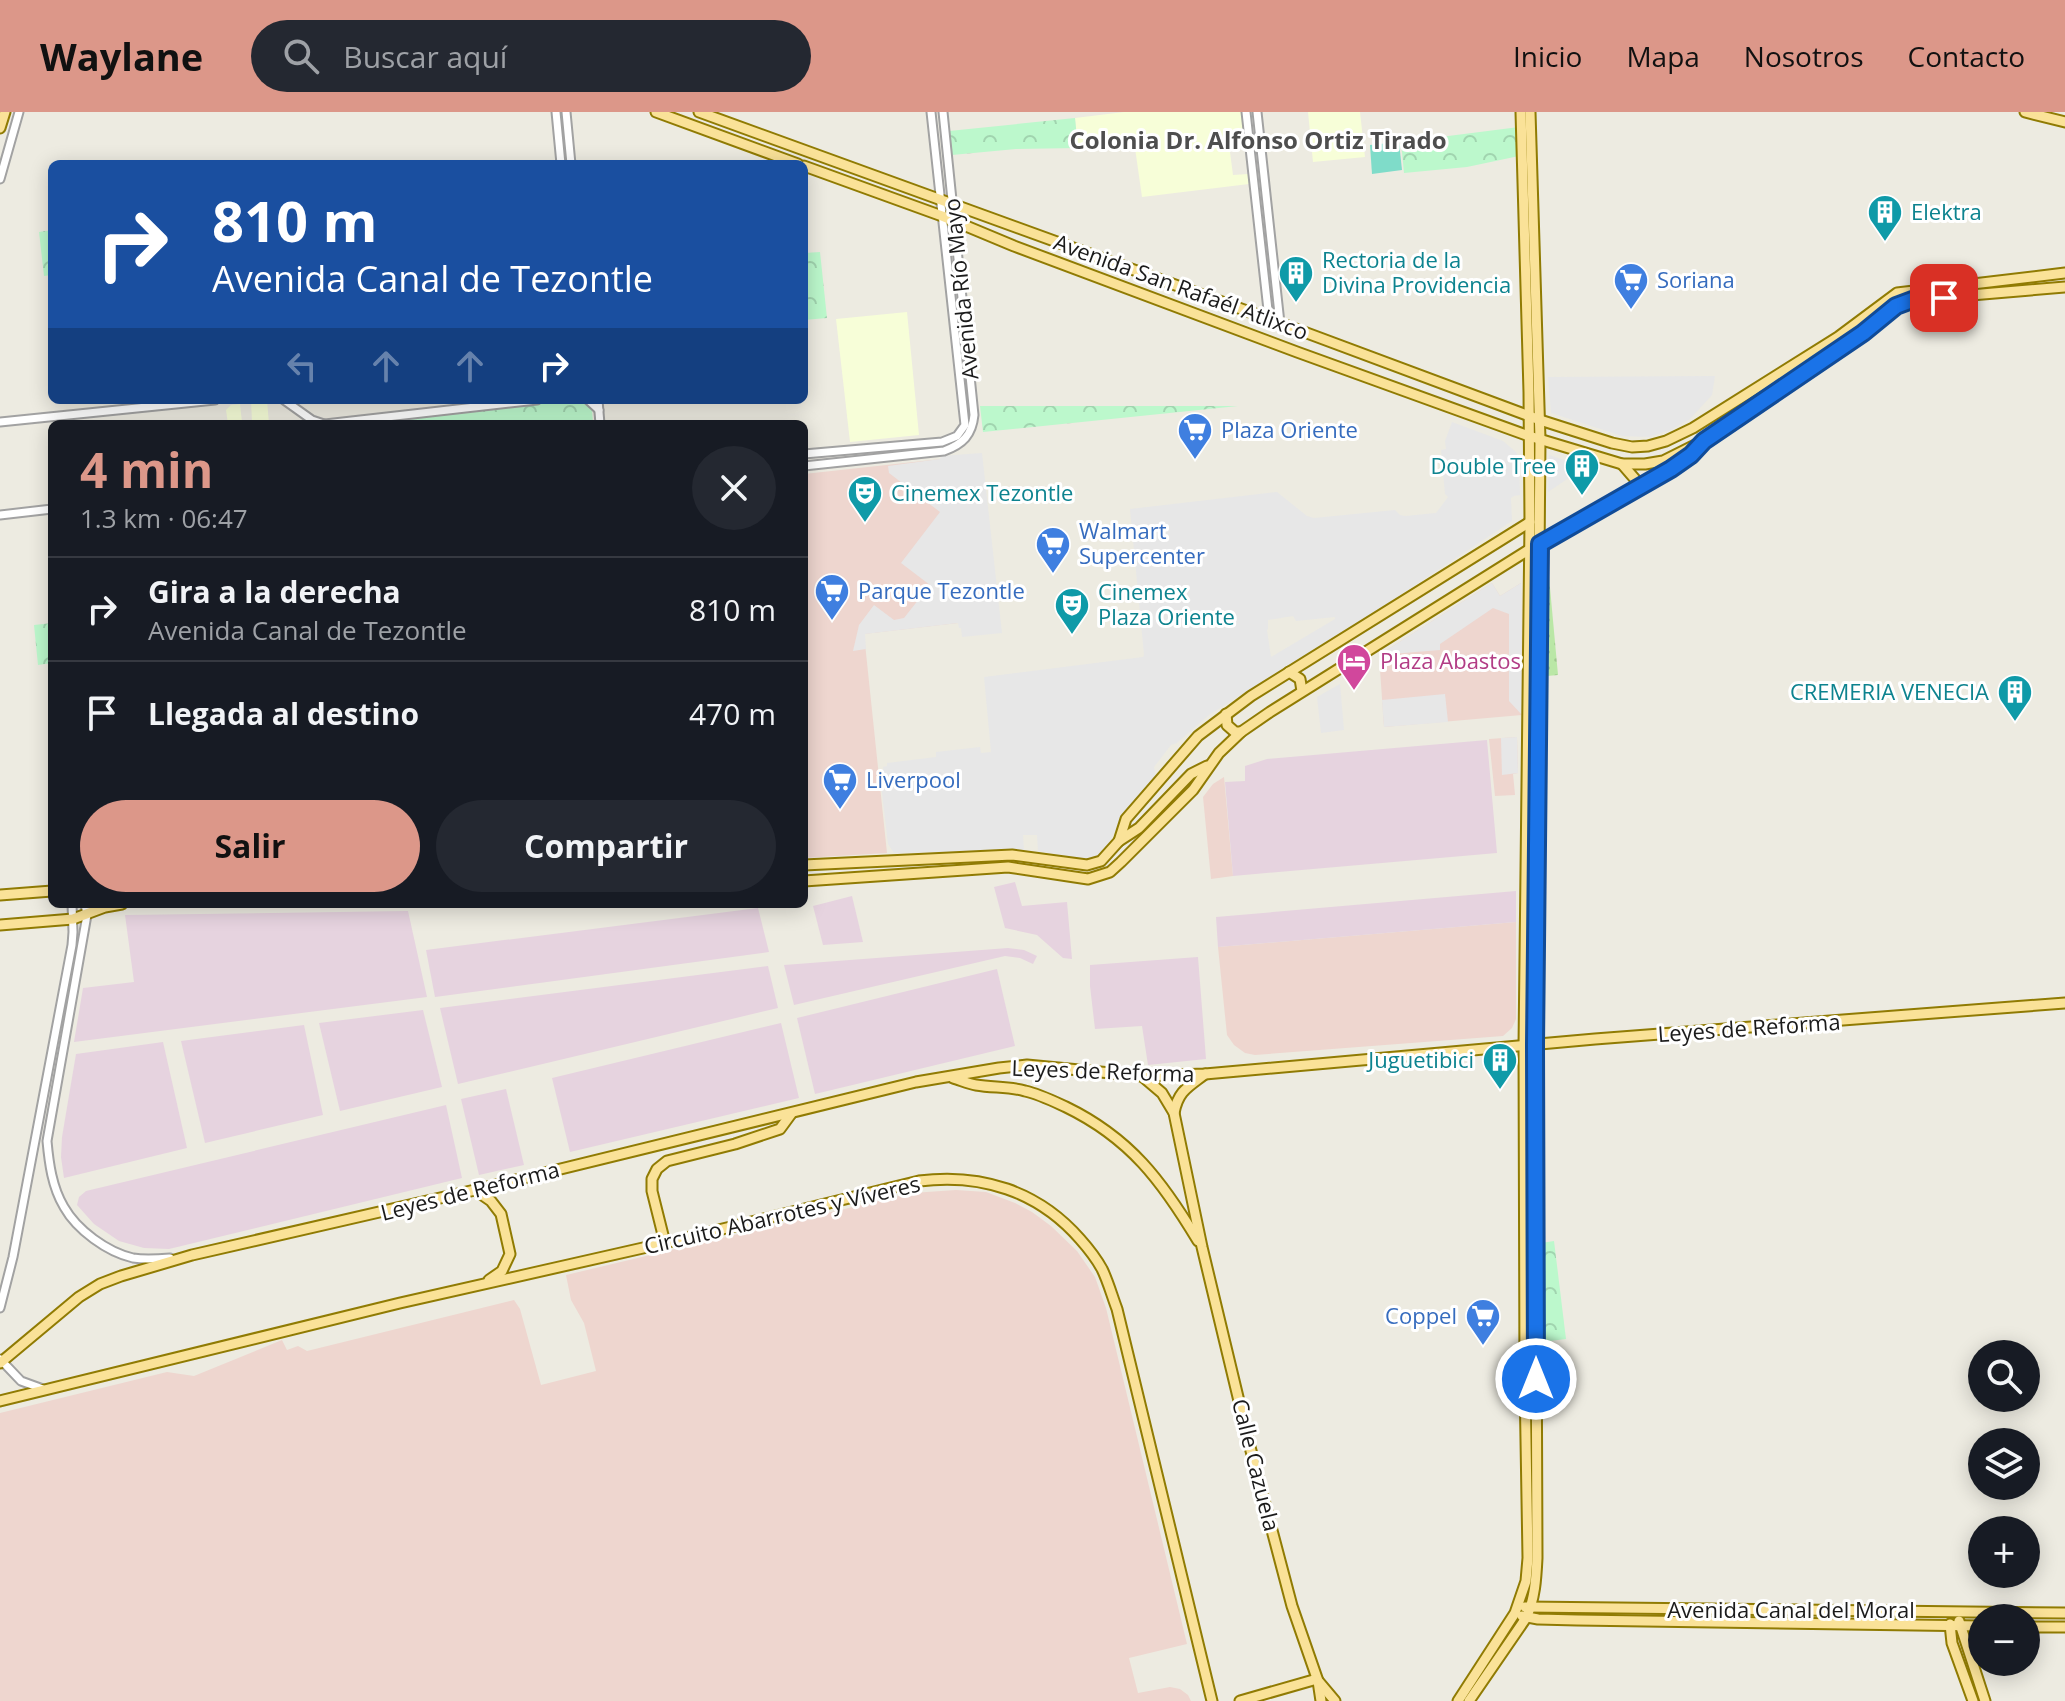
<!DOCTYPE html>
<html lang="es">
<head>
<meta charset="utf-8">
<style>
  :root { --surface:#171b24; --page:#242831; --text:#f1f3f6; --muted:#9ea1a6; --line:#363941; --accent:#dc9789 }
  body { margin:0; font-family:"Open Sans",sans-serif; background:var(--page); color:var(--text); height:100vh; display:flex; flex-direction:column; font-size:30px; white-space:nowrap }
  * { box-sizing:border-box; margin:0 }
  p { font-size:26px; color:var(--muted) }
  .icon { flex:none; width:44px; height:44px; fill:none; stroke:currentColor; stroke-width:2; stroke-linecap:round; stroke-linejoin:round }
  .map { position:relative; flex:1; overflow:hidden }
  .panel { position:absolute; left:48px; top:308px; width:760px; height:488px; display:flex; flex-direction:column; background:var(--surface); border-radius:12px; box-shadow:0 4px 20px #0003 }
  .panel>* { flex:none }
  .top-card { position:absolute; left:48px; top:48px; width:760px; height:244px; border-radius:12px; box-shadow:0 4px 20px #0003; background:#1a4fa0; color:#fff; overflow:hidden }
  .fabs { position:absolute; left:1968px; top:1228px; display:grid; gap:16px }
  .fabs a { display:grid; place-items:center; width:72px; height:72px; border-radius:50%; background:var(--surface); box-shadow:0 4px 20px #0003; font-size:40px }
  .pin { position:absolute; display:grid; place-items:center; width:68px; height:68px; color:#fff; margin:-34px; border-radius:16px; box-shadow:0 4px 12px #0006 }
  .me { position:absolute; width:88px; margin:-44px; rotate:0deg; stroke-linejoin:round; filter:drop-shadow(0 0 6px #0008) }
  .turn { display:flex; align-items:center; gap:28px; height:168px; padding:0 32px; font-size:36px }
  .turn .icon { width:104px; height:104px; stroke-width:2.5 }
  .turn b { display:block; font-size:56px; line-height:68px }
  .lanes { display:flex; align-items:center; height:76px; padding:0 32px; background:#0003; justify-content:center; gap:40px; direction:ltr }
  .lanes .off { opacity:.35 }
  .round { display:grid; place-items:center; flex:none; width:84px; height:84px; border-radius:42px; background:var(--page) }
  .summary { display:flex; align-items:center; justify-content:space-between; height:136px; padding:0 32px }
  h1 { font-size:48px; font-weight:700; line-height:60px; color:var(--accent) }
  .primary-button { display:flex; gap:16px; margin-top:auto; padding:16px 32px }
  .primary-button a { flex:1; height:92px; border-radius:48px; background:var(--accent); color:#111; font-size:32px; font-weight:700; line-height:92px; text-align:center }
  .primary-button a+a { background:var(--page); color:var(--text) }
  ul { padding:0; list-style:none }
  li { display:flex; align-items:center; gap:24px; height:104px; padding:0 32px; border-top:2px solid var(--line) }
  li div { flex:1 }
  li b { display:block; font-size:30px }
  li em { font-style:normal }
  header { display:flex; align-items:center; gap:48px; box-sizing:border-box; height:112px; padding:0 40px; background:var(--accent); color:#111 }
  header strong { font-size:38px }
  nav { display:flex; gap:44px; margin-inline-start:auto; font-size:28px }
  .search { width:560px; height:72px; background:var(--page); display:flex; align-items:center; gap:20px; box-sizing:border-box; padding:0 28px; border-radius:44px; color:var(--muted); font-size:30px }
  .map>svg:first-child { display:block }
  .commercial { fill:#eed6cf }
  .industrial { fill:#e6d3df }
  .education { fill:#f7fed8 }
  .grass { fill:url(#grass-dots) }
  .park { fill:url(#park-crowns) }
  .pitch { fill:#7fdcc9 }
  .parking { fill:#e7e7e7; fill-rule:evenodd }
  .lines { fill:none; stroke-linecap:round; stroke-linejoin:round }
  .minor-casing { stroke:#a2a2a2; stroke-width:11 }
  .major-casing { stroke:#907b03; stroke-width:13 }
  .minor { stroke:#fff; stroke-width:7 }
  .major { stroke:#fae298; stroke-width:9 }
  .route-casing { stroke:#114b97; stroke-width:20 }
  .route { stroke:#1a73e8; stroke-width:14 }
  .labels { text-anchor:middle; stroke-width:6; stroke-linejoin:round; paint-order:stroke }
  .culture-label { font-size:22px; fill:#0d838f; stroke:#fff; text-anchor:start }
  .shop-label { font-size:22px; fill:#366cbe; stroke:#fff; text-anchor:start }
  .street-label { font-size:22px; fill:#1b1b1b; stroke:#fff }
  .hotel-label { font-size:22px; fill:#b23c85; stroke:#fff; text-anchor:start }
  .neighbourhood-label { font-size:24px; font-weight:bold; fill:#4e4e4e; stroke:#fff }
</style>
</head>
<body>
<header>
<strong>Waylane</strong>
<div class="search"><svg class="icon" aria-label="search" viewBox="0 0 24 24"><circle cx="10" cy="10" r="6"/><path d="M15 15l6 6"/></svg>Buscar aquí</div>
<nav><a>Inicio</a><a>Mapa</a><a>Nosotros</a><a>Contacto</a></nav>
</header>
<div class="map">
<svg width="2065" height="1589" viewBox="0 0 2065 1589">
  <defs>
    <pattern id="grass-dots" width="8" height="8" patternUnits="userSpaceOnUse" patternTransform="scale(2)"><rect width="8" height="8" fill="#bae7a6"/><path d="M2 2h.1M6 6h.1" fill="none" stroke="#9fc68e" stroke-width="1.8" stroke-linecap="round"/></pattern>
    <pattern id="park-crowns" width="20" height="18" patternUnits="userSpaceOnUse" patternTransform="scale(2)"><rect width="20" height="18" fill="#bcf8cc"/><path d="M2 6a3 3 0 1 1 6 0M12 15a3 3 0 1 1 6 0" fill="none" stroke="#a1d4af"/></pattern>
  </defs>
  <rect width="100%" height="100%" fill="#edebe1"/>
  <!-- commercial -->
  <g class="commercial">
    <path d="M941,347L958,511L864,522L887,741L804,746V362Z"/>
    <path d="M1492,471L1500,484L1521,471L1522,603L1384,615L1379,543Z"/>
    <path d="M1517,625L1518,661L1513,662L1515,683L1495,684L1489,627Z"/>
    <path d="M1224,665L1233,764L1211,767L1203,685L1213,672Z"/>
    <path d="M1516,810V907L1512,916L1503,924L1255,943L1245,941L1234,933L1227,923L1218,835Z"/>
    <path d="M956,1078L986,1080L1015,1091L1032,1100L1051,1114L1077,1139L1095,1165L1106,1196L1187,1532L1129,1546L1138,1581L1170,1575L1180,1577L1188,1583L1191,1589H0V1301L167,1260L194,1264L282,1228L287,1238L298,1234L307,1239L514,1188L520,1197L541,1273L596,1259L584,1211L571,1188L566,1163L912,1081Z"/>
  </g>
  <!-- industrial -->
  <g class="industrial">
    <path d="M1487,628L1497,741L1233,764L1225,670L1245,669V654L1267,647Z"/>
    <path d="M1015,770L1022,794L1067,790L1072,847L1063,846L1037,823L1005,816L994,775Z"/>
    <path d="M1516,779V810L1218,835L1216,805Z"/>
    <path d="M852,784L863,830L823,833L813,794Z"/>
    <path d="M758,796L769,840L435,885L426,838Z"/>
    <path d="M408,799L427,885L74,930L83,876L134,870L125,803Z"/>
    <path d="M1008,836L1024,838L1037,844L1033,852L1020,846L1005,844L794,893L784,853Z"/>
    <path d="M1198,845L1206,947L1148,953L1142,914L1095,917L1090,874V853Z"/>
    <path d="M768,854L778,896L458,972L440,896Z"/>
    <path d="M997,857L1015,934L815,982L797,906Z"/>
    <path d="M423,898L442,975L340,999L319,911Z"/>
    <path d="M781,911L799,986L570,1040L552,966Z"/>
    <path d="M304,913L323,1003L205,1031L181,929Z"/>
    <path d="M163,930L187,1036L64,1066L61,1045L62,1025L76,942Z"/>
    <path d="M506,977L524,1053L479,1063L461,987Z"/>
    <path d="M446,993L462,1066L169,1137L144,1136L119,1129L94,1112L77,1093L79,1085L86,1079Z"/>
  </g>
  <!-- education -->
  <g class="education">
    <path d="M1124,0H1242L1245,23L1228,25L1233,63L1248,62L1249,72L1142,85L1134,29L1078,36L1075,6Z"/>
    <path d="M1308,0H1360L1365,45L1313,50Z"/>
    <path d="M907,200L919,323L850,330L836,207Z"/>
    <path d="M267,288L269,312H228L226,298L231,293L240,292L242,310H252L251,289Z"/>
  </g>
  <!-- grass -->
  <path class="grass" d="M1547,443L1558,563L1547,564L1543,444Z"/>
  <!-- park -->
  <g class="park">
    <path d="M1075,6L1078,36L1016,37L952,43L949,19Z"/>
    <path d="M1519,15V44L1467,55L1404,61L1401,30Z"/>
    <path d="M52,118V163L44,164L39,120Z"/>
    <path d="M820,140L827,206L804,208V141Z"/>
    <path d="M562,288H582L592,297L593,312H366Z"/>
    <path d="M980,294H1238L983,320Z"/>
    <path d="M52,511V551L38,553L34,513Z"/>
    <path d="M1554,1129L1566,1227L1542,1230L1541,1131Z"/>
  </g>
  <!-- pitch -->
  <path class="pitch" d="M1399,30L1402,58L1372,62L1370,33Z"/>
  <!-- parking -->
  <g class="parking">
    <path d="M1715,264L1712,283L1690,307L1671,318L1649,325L1622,324L1551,301L1548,265Z"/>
    <path d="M1452,310L1503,329L1516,340L1519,346L1520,383L1514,384L1511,386L1512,409L1391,489L1209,603L1177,631L1171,633L1154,655L1156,665L1121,704L1112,725L1105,737L1098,743L1085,747L1038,739L1037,723H1023L1024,739L894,741L888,732L880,664L884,663L883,655L887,654V651L936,645V640L980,635L981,641L991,640L984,565L1143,545L1144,543L1130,397L1277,380L1307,404L1314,406L1395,398L1400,403L1405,404L1436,401L1448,385L1445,382L1441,338L1446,337L1445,329ZM1293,504L1296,509L1335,505V507L1271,545L1267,518L1268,517V508Z"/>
    <path d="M982,341L1002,521L962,525L961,516H959L958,511L865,522L866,537L853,539L859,513L874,493L894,508L904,506L930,473L901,451L940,400L889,361L888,354L940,347L941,344Z"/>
    <path d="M1549,343L1585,355L1548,380Z"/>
    <path d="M1492,471L1500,484L1521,471L1522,603L1509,589V502L1493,496L1440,532V538L1379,543Z"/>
    <path d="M1340,572L1344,618L1321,621L1317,585Z"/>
    <path d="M1445,582L1448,610L1384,615L1382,588Z"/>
    <path d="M1517,625L1518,661L1502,663L1501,626Z"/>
  </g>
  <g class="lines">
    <!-- minor casing -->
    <g class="minor-casing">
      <g id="minor">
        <path d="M556,0L561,52"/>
        <path d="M566,0L571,52"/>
        <path d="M1246,0L1269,207"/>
        <path d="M1257,0L1280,211"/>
        <path d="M0,67L19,0"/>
        <path d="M284,288L312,308L324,312"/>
        <path d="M588,288L599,298"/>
        <path d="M598,288L600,312"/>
        <path d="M0,310L215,288"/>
        <path d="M325,312L537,288"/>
        <path d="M804,342L942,330L957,324L965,313L931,0"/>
        <path d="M804,354L944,339C963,332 972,323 974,303L943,0"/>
        <path d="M0,403L52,397"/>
        <path d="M85,792L87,803L47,1029C49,1051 52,1075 64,1095C77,1118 107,1140 133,1146C145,1148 158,1147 170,1146"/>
        <path d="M0,1196L13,1145L72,833L73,820L72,792"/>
        <path d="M0,1247L21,1269L43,1277"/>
      </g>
    </g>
    <!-- major casing -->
    <g class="major-casing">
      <g id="major">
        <path d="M656,0L798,52"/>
        <path d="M699,0L1280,211L1540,308L1612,331L1632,335L1648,334L1666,329L1693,316L1838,225L1897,181L2065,161"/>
        <path d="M2025,0L2065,10"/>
        <path d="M0,16L5,0"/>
        <path d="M804,54L942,104L1014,134L1297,240L1529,324L1622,352H1645L1663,349L1697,332"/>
        <path d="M1622,352L1641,374"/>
        <path d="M1289,560L1300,567L1302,579"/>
        <path d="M1226,602L1227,613L1235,620H1241"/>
        <path d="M1119,729L1139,716L1191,662L1207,654"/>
        <path d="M804,753L1012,743L1087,753L1101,749L1119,729L1126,707L1198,624L1251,584L1530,410"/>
        <path d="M804,769L1008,755L1088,767L1110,760L1121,750L1193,678L1219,641L1241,620L1270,600L1530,437L1671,357L1691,343L1704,329L1863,221L1896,194L1912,188L2065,175"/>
        <path d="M0,783L52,779"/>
        <path d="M0,813L73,807L105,795L122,792"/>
        <path d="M1142,964L1162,981L1174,1001L1202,1135L1250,1335L1292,1494L1318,1569L1321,1589"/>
        <path d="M953,966C960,968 969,972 976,973C993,976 1009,974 1025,979C1039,982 1053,989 1066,995C1130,1026 1162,1069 1198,1129"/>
        <path d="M1174,1001C1178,979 1188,975 1205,962"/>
        <path d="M475,1078L491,1089L501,1102L510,1142L502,1159L489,1168"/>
        <path d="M665,1131L652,1079V1067L657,1057L667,1049L735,1032L780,1017L791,1002"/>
        <path d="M0,1251L79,1185L100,1172L121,1164L192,1143L475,1078L916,970L999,956L1027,953L1142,964L1205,962L1595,927L2065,891"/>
        <path d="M0,1289L400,1191L665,1131L919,1069C981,1061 1038,1079 1080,1127C1088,1136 1096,1146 1102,1157C1108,1169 1112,1184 1117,1197L1212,1589"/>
        <path d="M1525,1495L2065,1501"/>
        <path d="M1522,1504L1538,1507L1577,1508L1982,1514"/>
        <path d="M1959,1509L1985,1589"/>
        <path d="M1950,1512L1952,1531L1973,1589"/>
        <path d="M2026,1515H2065"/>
        <path d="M1319,1570L1335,1589"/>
        <path d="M1240,1589L1317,1567"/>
        <path d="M1458,1589L1515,1501L1526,1469L1528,1446L1525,1269L1524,934L1530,410L1529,280L1521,0"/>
        <path d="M1469,1589L1526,1506C1535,1487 1536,1466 1537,1446L1535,933L1540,327L1530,0"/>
      </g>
    </g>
    <!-- minor -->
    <use href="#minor" class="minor"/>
    <!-- major -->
    <use href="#major" class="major"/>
  </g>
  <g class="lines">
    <!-- route casing -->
    <g class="route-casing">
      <path id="route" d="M1536,1267L1535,933L1540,432L1671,357L1691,343L1704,329L1863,221L1896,194L1912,188L1944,186"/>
    </g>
    <!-- route -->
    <use href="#route" class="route"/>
  </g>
  <!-- icons -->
  <defs>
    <g id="building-pin" transform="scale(1.8)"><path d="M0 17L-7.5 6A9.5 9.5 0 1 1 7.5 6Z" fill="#0f9aa8" stroke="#fff"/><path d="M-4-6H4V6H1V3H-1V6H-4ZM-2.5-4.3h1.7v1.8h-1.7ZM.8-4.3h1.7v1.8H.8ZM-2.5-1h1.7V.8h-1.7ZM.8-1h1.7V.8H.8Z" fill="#fff"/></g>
    <g id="supermarket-pin" transform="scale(1.8)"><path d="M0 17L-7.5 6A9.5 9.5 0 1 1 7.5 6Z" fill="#3f7fe0" stroke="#fff"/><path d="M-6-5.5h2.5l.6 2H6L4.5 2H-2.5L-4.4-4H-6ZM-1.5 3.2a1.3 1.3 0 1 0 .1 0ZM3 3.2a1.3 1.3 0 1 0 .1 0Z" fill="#fff"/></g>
    <g id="theatre-pin" transform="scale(1.8)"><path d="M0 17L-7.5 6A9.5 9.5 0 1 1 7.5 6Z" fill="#0f9aa8" stroke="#fff"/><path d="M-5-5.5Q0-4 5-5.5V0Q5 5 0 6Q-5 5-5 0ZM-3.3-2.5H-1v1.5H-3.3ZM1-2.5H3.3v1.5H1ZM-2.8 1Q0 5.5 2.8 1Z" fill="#fff"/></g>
    <g id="hotel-pin" transform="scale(1.8)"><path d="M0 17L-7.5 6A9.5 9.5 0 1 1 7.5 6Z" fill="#d1479c" stroke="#fff"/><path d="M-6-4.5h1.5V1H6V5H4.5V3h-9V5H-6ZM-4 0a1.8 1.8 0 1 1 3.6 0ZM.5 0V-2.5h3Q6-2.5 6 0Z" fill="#fff"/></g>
  </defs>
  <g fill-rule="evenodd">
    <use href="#building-pin" x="1885" y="100"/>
    <use href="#building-pin" x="1296" y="161"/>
    <use href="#supermarket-pin" x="1631" y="168"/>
    <use href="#supermarket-pin" x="1195" y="318"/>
    <use href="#building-pin" x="1582" y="354"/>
    <use href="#theatre-pin" x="865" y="381"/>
    <use href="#supermarket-pin" x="1053" y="432"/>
    <use href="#supermarket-pin" x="832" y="479"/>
    <use href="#theatre-pin" x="1072" y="493"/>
    <use href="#hotel-pin" x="1354" y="549"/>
    <use href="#building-pin" x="2015" y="580"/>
    <use href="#supermarket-pin" x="840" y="668"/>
    <use href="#building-pin" x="1500" y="948"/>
    <use href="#supermarket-pin" x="1483" y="1204"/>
  </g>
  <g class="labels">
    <!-- culture labels -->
    <g class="culture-label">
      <text x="1911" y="108">Elektra</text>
      <text x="1322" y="156">Rectoria de la<tspan x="1322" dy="25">Divina Providencia</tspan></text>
      <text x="1556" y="362" text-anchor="end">Double Tree</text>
      <text x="891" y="389">Cinemex Tezontle</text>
      <text x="1098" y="488">Cinemex<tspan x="1098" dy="25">Plaza Oriente</tspan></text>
      <text x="1989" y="588" text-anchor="end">CREMERIA VENECIA</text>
      <text x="1474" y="956" text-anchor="end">Juguetibici</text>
    </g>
    <!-- shop labels -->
    <g class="shop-label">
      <text x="1657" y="176">Soriana</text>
      <text x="1221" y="326">Plaza Oriente</text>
      <text x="1079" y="427">Walmart<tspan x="1079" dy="25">Supercenter</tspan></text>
      <text x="858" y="487">Parque Tezontle</text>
      <text x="866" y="676">Liverpool</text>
      <text x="1457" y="1212" text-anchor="end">Coppel</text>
    </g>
    <!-- street labels -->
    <g class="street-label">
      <text transform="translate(1181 175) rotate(20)" y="8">Avenida San Rafaél Atlixco</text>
      <text transform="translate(961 177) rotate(-96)" y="8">Avenida Río Mayo</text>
      <text transform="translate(1749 916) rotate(-4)" y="8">Leyes de Reforma</text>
      <text transform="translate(1103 959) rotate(2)" y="8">Leyes de Reforma</text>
      <text transform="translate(470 1079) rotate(-14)" y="8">Leyes de Reforma</text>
      <text transform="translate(782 1103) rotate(-13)" y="8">Circuito Abarrotes y Víveres</text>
      <text transform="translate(1256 1353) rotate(76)" y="8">Calle Cazuela</text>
      <text x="1791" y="1506">Avenida Canal del Moral</text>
    </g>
    <!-- hotel labels -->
    <g class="hotel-label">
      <text x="1380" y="557">Plaza Abastos</text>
    </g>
    <!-- neighbourhood labels -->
    <g class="neighbourhood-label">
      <text x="1258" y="37">Colonia Dr. Alfonso Ortiz Tirado</text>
    </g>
  </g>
</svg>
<div class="fabs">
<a><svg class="icon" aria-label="search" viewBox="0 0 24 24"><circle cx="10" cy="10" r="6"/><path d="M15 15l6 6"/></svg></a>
<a><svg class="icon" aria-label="layers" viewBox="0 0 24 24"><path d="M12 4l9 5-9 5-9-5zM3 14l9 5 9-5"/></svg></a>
<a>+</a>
<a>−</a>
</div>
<div class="pin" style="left:1944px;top:186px;background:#d93025"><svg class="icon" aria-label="arrive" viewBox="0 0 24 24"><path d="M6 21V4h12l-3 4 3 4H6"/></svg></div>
<svg class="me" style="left:1536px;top:1267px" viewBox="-20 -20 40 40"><circle r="17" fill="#1a73e8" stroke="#fff" stroke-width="3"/><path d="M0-11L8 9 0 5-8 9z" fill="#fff"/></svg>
<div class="top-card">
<div class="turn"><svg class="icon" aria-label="right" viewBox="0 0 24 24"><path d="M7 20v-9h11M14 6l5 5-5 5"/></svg><div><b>810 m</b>Avenida Canal de Tezontle</div></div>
<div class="lanes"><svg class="icon off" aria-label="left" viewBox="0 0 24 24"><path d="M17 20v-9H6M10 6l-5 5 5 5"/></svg><svg class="icon off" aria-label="ahead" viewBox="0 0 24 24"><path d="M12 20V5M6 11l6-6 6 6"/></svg><svg class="icon off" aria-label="ahead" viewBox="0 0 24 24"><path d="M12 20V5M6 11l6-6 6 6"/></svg><svg class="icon" aria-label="right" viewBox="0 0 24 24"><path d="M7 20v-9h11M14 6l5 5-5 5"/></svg></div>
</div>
<section class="panel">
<div class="summary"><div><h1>4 min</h1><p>1.3 km · 06:47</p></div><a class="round"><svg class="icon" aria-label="close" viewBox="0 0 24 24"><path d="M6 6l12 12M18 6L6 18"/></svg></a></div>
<ul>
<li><svg class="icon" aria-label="right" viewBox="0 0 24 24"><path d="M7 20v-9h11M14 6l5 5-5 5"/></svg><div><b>Gira a la derecha</b><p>Avenida Canal de Tezontle</p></div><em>810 m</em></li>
<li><svg class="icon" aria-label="arrive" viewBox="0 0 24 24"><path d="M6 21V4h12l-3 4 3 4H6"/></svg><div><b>Llegada al destino</b></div><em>470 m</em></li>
</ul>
<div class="primary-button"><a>Salir</a><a>Compartir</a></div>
</section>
</div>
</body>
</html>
